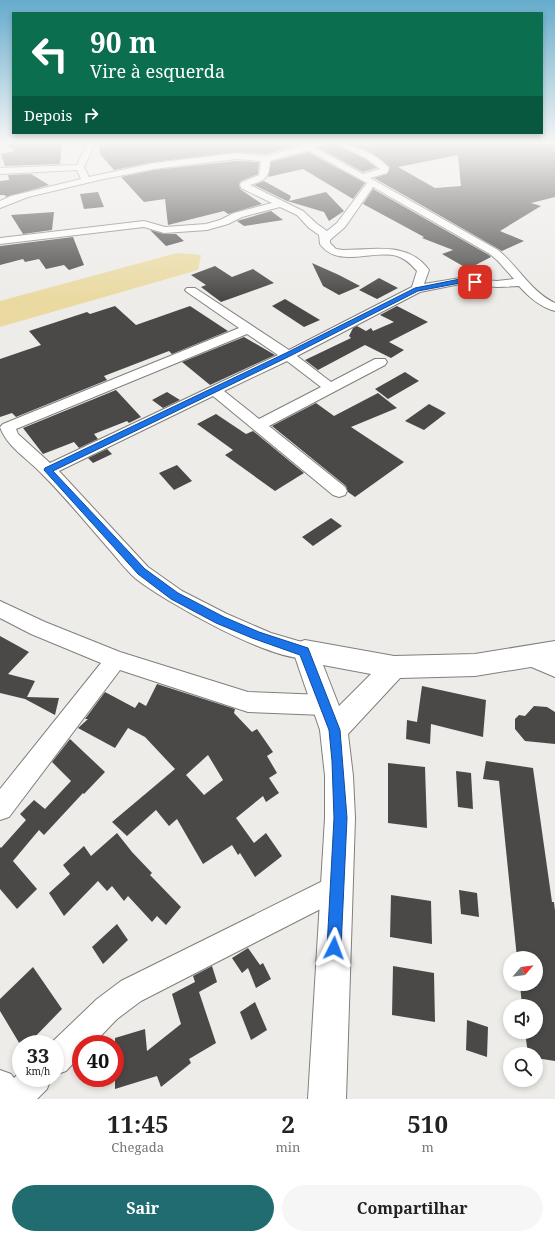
<!DOCTYPE html>
<html lang="pt">
<head>
<meta charset="utf-8">
<style>
  :root { --surface:#fff; --page:#f6f6f6; --text:#222; --muted:#767676; --accent:#206c70 }
  body { margin:0; font-family:"Noto Serif",serif; background:var(--page); color:var(--text); height:100vh; display:flex; flex-direction:column; font-size:15px; white-space:nowrap }
  * { box-sizing:border-box; margin:0 }
  p { font-size:13px; color:var(--muted) }
  .icon { flex:none; width:22px; height:22px; fill:none; stroke:currentColor; stroke-width:2; stroke-linecap:round; stroke-linejoin:round }
  .map { position:relative; height:1099px; overflow:hidden }
  .details { display:flex; flex-direction:column; background:var(--surface); flex:1 }
  .details>* { flex:none }
  .top-card { position:absolute; left:12px; top:12px; width:531px; height:122px; border-radius:0px; box-shadow:0 2px 6px #0003; background:#0b6e4f; color:#fff; overflow:hidden }
  .needle { width:26px; rotate:62deg }
  .buttons { position:absolute; left:503px; top:951px; display:grid; gap:8px }
  .buttons a { display:grid; place-items:center; width:40px; height:40px; border-radius:50%; background:var(--surface); box-shadow:0 2px 6px #0003; font-size:20px }
  .speed { position:absolute; left:12px; top:1035px; display:flex; gap:8px; font-size:20px; font-weight:700; text-align:center }
  .speed>* { display:grid; place-content:center; width:52px; height:52px; border-radius:50%; background:var(--surface); box-shadow:0 2px 6px #0003; line-height:1 }
  .speed small { font-size:10px; font-weight:400 }
  .speed .limit { border:6px solid #d22; background:#fff; color:#111 }
  .pin { position:absolute; display:grid; place-items:center; width:34px; height:34px; color:#fff; margin:-17px; border-radius:8px; box-shadow:0 2px 6px #0006 }
  .me { position:absolute; width:44px; margin:-22px; rotate:3deg; stroke-linejoin:round; filter:drop-shadow(0 0 3px #0008) }
  .turn { display:flex; align-items:center; gap:14px; height:84px; padding:0 12px; font-size:18px }
  .turn .icon { width:52px; height:52px; stroke-width:2.5 }
  .turn b { display:block; font-size:28px; line-height:34px }
  .then { display:flex; align-items:center; height:38px; padding:0 12px; background:#0003; gap:8px; font-size:15px }
  .eta { display:flex; justify-content:space-evenly; align-items:center; height:68px; text-align:center }
  .eta b { font-size:24px; font-weight:700; line-height:28px }
  .button { display:flex; gap:8px; margin-top:auto; padding:8px 12px }
  .button a { flex:1; height:46px; border-radius:24px; background:var(--accent); color:#fff; font-size:16px; font-weight:700; line-height:46px; text-align:center }
  .button a+a { background:var(--page); color:var(--text) }
  .map>svg:first-child { display:block }
  .green { fill:#eadaa2 }
  .building { fill:#4b4947; fill-rule:evenodd }
  .lines { fill:none; stroke-linecap:round; stroke-linejoin:round }
  .minor-casing { stroke:#807f7c; stroke-width:2 }
  .tertiary-casing { stroke:#807f7c; stroke-width:2 }
  .minor { fill:#fff; fill-rule:evenodd }
  .tertiary { fill:#fff; fill-rule:evenodd }
  .route { fill:#1a73e8; stroke:#114b97 }
</style>
</head>
<body>
<div class="map">
<svg width="555" height="1099" viewBox="0 0 555 1099">
  <rect width="100%" height="100%" fill="#edece9"/>
  <!-- green -->
  <path class="green" d="M177,253L201,255L198,270L0,327V301Z"/>
  <!-- building -->
  <g class="building">
    <path d="M5,144H62L60,164L5,166L1,154L15,151Z"/>
    <path d="M99,144H299V145L266,154L236,152L154,162L114,170L100,154Z"/>
    <path d="M325,144H335L365,159L377,168L363,172L319,148Z"/>
    <path d="M349,144H555V197L531,203L541,206L500,231L524,241L502,251L374,178L387,174L390,167L372,153ZM458,155L461,186L435,188L398,167Z"/>
    <path d="M308,152L365,183L353,199L303,169L268,177L271,162Z"/>
    <path d="M236,161L259,162L258,174L241,181L239,184L240,189L262,204L228,214L224,211L168,225L165,199L144,202L121,177L154,170Z"/>
    <path d="M31,174L49,185L6,197L5,195H0V181L9,180L8,175Z"/>
    <path d="M264,181L291,196L289,201L326,192L344,211L329,221L324,212L287,201L254,185Z"/>
    <path d="M373,189L489,255L491,257L468,269L442,254L453,250L422,238L424,237L363,204Z"/>
    <path d="M98,192L104,207L84,209L80,194Z"/>
    <path d="M271,211L283,220L244,226L237,221Z"/>
    <path d="M54,212L52,230L23,234L11,215Z"/>
    <path d="M150,230L164,234H176L184,241L166,246Z"/>
    <path d="M73,237L84,265L69,270L64,265L46,269L39,259L25,262L23,259L0,265V246Z"/>
    <path d="M312,263L339,275L360,286L339,295L323,286Z"/>
    <path d="M215,266L232,277L253,269L274,283L221,302L201,287L206,285L191,275Z"/>
    <path d="M379,278L398,288L377,299L359,290Z"/>
    <path d="M285,299L320,320L304,327L272,306Z"/>
    <path d="M115,306L136,325L190,306L228,331L172,354L169,351L104,376L107,380L16,417L12,413L0,417V359L41,345L29,331L87,312L90,314Z"/>
    <path d="M397,306L428,322L389,342L404,350L391,358L365,345L318,370L305,360L351,338L349,336L353,328L357,326L366,331L371,328L373,331L394,322L380,315Z"/>
    <path d="M244,337L275,355L210,385L182,362Z"/>
    <path d="M405,372L419,381L388,399L375,389Z"/>
    <path d="M116,390L141,417L129,423L127,421L94,434L98,439L79,448L74,442L43,454L23,428Z"/>
    <path d="M167,392L180,400L163,408L152,400Z"/>
    <path d="M378,393L397,408L351,427L404,462L355,497L348,492L346,486L272,426L316,403L334,416Z"/>
    <path d="M429,404L446,413L424,430L405,421Z"/>
    <path d="M216,414L246,434L253,431L304,473L275,491L225,455L233,450L197,424Z"/>
    <path d="M107,449L112,454L93,463L88,458Z"/>
    <path d="M177,465L192,481L174,490L159,473Z"/>
    <path d="M331,518L342,526L313,546L302,537Z"/>
    <path d="M0,636L29,652L8,674L35,681L27,697L59,698L55,715L25,699L0,693Z"/>
    <path d="M157,684L235,709L234,713L252,732L257,729L273,752L267,756L277,773L269,778L279,793L266,802L263,796L236,818L254,843L266,833L282,856L255,877L240,853L238,855L232,845L203,864L177,819L169,826L156,810L127,836L112,822L175,769L145,737L128,728L115,748L78,728L88,719H85L105,692L135,708L139,702L146,706ZM208,755L223,780L204,795L186,775Z"/>
    <path d="M422,686L486,700L483,737L431,724L430,744L406,739L407,720L417,722Z"/>
    <path d="M534,706L547,707L555,712V744L525,741L515,729V719L519,715L525,716Z"/>
    <path d="M70,739L105,772L84,794L83,793L44,835L39,830L13,861L37,889L17,909L0,889V847L1,848L26,820L20,814L34,800L45,809L71,781L52,762Z"/>
    <path d="M486,761L533,768L552,902H554L555,911V1061L536,1058V1054H528L525,1032H536V1006H522L520,984H536V958H517L499,781L483,779Z"/>
    <path d="M388,763L425,767L427,828L388,823Z"/>
    <path d="M456,771L471,773L473,809L458,807Z"/>
    <path d="M117,833L132,852L152,873L150,875L181,907L166,925L157,916L152,922L128,896L124,901L112,886L107,891L98,881L64,916L49,893L70,874L63,865L84,846L91,856Z"/>
    <path d="M459,890L477,893L479,917L461,914Z"/>
    <path d="M391,895L431,901L432,944L390,937Z"/>
    <path d="M117,924L128,940L103,964L92,947Z"/>
    <path d="M248,948L260,965L263,963L271,979L256,988L248,968L242,973L232,958Z"/>
    <path d="M212,966L217,982L199,992L216,1043L189,1059L191,1063L161,1087L157,1076L115,1089V1038L145,1029L147,1051L181,1024L172,994L195,982L193,976Z"/>
    <path d="M393,966L434,973L435,1022L392,1015Z"/>
    <path d="M33,967L62,1009L28,1044H21V1046L0,1011V999Z"/>
    <path d="M255,1002L267,1030L251,1040L240,1012Z"/>
    <path d="M467,1020L488,1027L487,1057L466,1050Z"/>
  </g>
  <g class="lines">
    <!-- minor casing -->
    <g class="minor-casing">
      <g id="minor">
        <path d="M87,144H95L84,167L89,177L154,163L236,153L266,156L302,146L300,144H324L316,148L363,174L380,169L366,158L336,144C354,144 377,154 389,168L387,173L370,178L498,250C518,266 531,292 555,303V311C540,307 529,297 519,286L497,287L460,284L420,292L297,356L331,382L375,359H385L387,362L385,365L269,426L345,487L347,491L345,495L339,497L333,495L213,396L59,471L148,567L182,591L227,614L271,633L312,645L315,651L312,657C281,668 162,600 135,578C126,570 117,558 109,549C87,524 66,498 42,474C28,459 7,447 0,427L3,424L239,328L187,292L185,290L187,288H195L289,350L412,287L417,271C411,264 406,259 397,256C372,249 338,269 320,244L319,235L309,228L297,215L280,207L242,217L228,224L207,230L164,233L144,227L0,244V238L144,221L165,227L206,224L220,220L234,213L272,203L241,188L240,184L242,182L259,175L261,161L236,159L154,169L99,180L28,197L0,208V201L11,196L81,179L77,170L0,174V168L77,165ZM308,150L367,183L337,223L327,231L317,224L303,211L250,185C266,180 269,178 270,161ZM373,187L490,254L498,261L514,279L497,281L460,278L424,284L429,270C408,241 373,250 343,250L336,249L330,243V240L345,227ZM247,334L278,355L50,463L18,434L16,429ZM287,361L321,387L259,419L224,391Z"/>
        <path d="M0,601L45,622L120,652L248,692L324,695L332,698L335,705L332,712L324,715L248,712L120,670L9,817L0,820V789L101,663L31,634L0,618Z"/>
        <path d="M529,648L555,658V677L522,663L519,657L522,651Z"/>
        <path d="M337,874L346,878L350,887L346,896L141,1001L117,1019L93,1044H81V1055L66,1071L55,1075V1044H50L97,999L121,981Z"/>
        <path d="M0,1070L11,1074L14,1078L21,1071V1078H51L47,1089L37,1099H0Z"/>
      </g>
    </g>
    <!-- tertiary casing -->
    <g class="tertiary-casing">
      <path id="tertiary" d="M305,640L394,656L475,654L555,641V663L475,676L400,678L348,734L353,776L355,818L346,1099H308L325,818V776L320,730L293,651L296,643ZM323,665L371,674L339,706Z"/>
    </g>
    <!-- minor -->
    <use href="#minor" class="minor"/>
    <!-- tertiary -->
    <use href="#tertiary" class="tertiary"/>
  </g>
  <!-- sky -->
  <linearGradient id="sky" x2="0" y2="1"><stop stop-color="#65abcc"/><stop offset="0.48" stop-color="#f7f6f5"/><stop offset="1" stop-color="#f7f6f5" stop-opacity="0"/></linearGradient>
  <rect width="555" height="298" fill="url(#sky)"/>
  <!-- route -->
  <path class="route" d="M460,279L475,280L478,282L475,284L460,283L418,291L290,356L53,471L145,569L178,593L224,617L259,632L308,648L340,730L347,818L341,948L339,952L334,954L329,952L327,948L334,818L332,761L329,730L300,655L252,638L216,623L171,599L138,574L44,470L45,468L286,353L415,288Z"/>
</svg>
<div class="buttons">
<a><svg class="needle" viewBox="-14 -14 28 28"><path d="M0-13l5 13h-10z" fill="#e53935"/><path d="M0 13l5-13h-10z" fill="#767676"/></svg></a>
<a><svg class="icon" aria-label="sound" viewBox="0 0 24 24"><path d="M4 9h4l5-4v14l-5-4H4zM17 9q2 3 0 6"/></svg></a>
<a><svg class="icon" aria-label="search" viewBox="0 0 24 24"><circle cx="10" cy="10" r="6"/><path d="M15 15l6 6"/></svg></a>
</div>
<div class="speed"><div>33<small>km/h</small></div><div class="limit">40</div></div>
<div class="pin" style="left:475px;top:282px;background:#d93025"><svg class="icon" aria-label="arrive" viewBox="0 0 24 24"><path d="M6 21V4h12l-3 4 3 4H6"/></svg></div>
<svg class="me" style="left:334px;top:948px" viewBox="-20 -20 40 40"><path d="M0-17L14 15 0 8-14 15z" fill="#1a73e8" stroke="#fff" stroke-width="4"/></svg>
<div class="top-card">
<div class="turn"><svg class="icon" aria-label="left" viewBox="0 0 24 24"><path d="M17 20v-9H6M10 6l-5 5 5 5"/></svg><div><b>90 m</b>Vire à esquerda</div></div>
<div class="then">Depois<svg class="icon" aria-label="right" viewBox="0 0 24 24"><path d="M7 20v-9h11M14 6l5 5-5 5"/></svg></div>
</div>
</div>
<section class="details">
<div class="eta">
<div><b>11:45</b><p>Chegada</p></div>
<div><b>2</b><p>min</p></div>
<div><b>510</b><p>m</p></div>
</div>
<div class="button"><a>Sair</a><a>Compartilhar</a></div>
</section>
</body>
</html>
